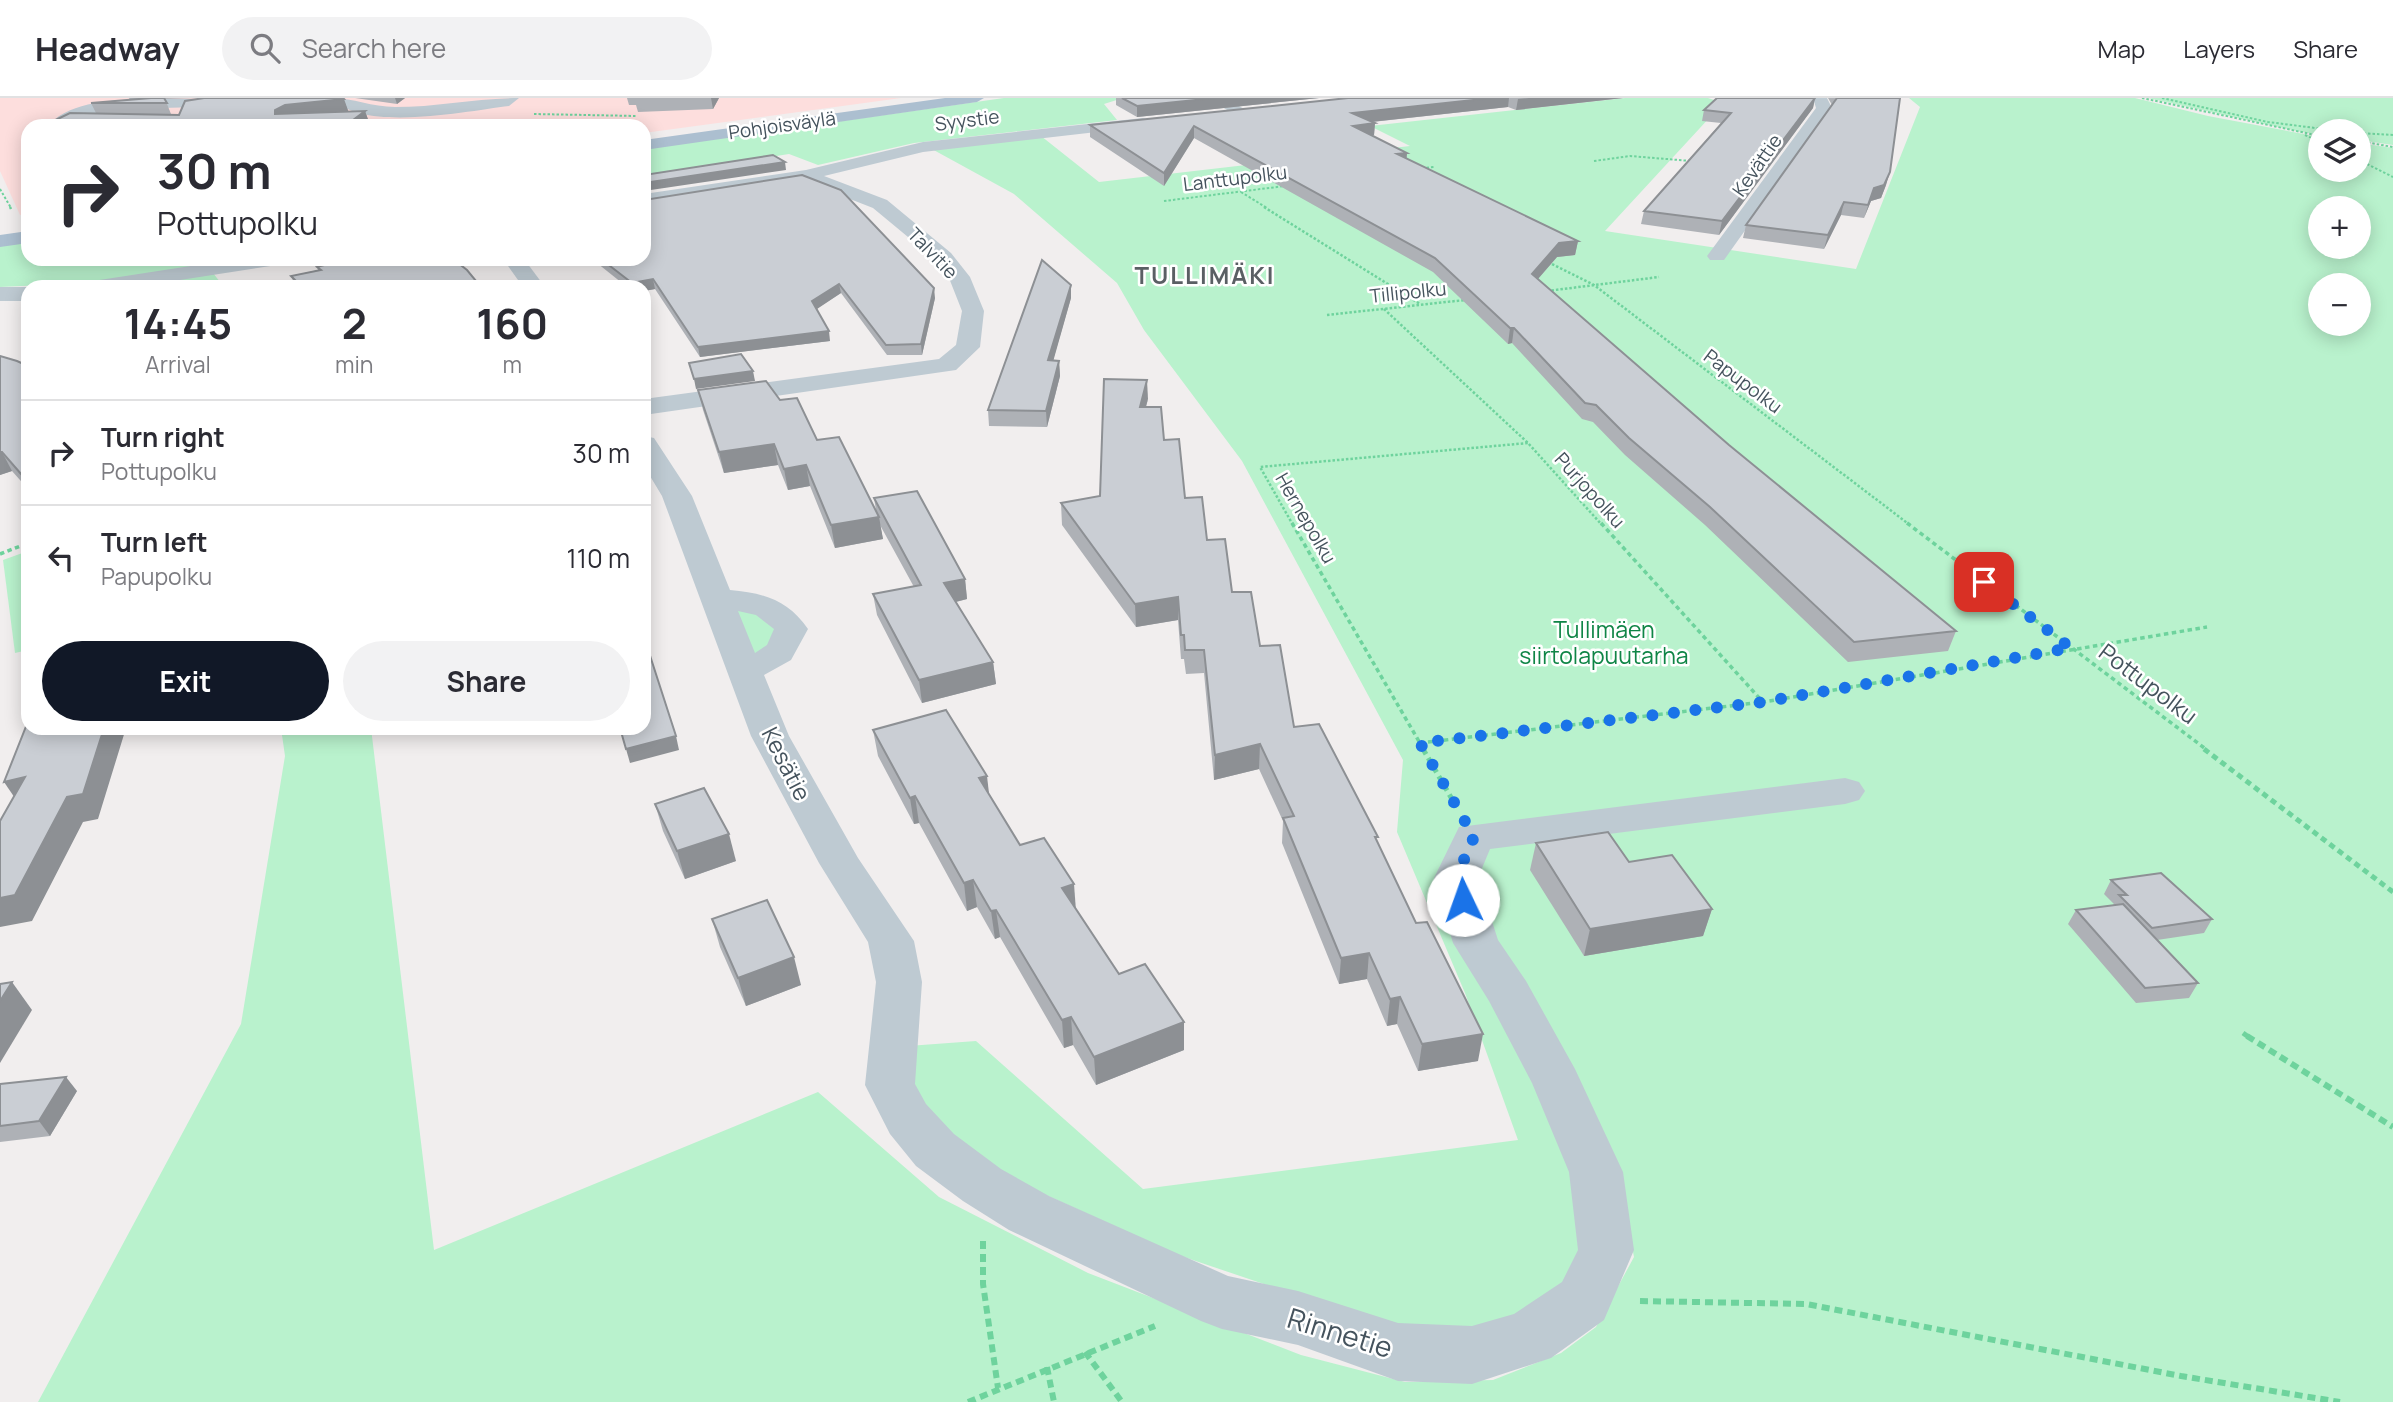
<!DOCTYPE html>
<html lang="en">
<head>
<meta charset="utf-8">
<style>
  :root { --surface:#fff; --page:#f2f2f3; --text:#2b2b33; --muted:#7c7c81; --line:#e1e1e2; --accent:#111827 }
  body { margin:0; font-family:Manrope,sans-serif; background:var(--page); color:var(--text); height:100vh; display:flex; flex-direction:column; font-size:26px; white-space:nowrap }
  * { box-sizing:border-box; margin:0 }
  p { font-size:23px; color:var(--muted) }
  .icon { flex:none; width:38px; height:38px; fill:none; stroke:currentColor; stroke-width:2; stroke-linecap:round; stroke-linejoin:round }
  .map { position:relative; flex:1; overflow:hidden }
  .drawer { position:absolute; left:21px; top:182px; width:630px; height:455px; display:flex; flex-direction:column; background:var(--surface); border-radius:21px; box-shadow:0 4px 18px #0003 }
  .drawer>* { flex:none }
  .banner { position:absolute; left:21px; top:21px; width:630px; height:147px; border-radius:21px; box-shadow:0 4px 18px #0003; background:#fff; color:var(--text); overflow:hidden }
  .controls { position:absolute; left:2308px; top:21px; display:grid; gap:14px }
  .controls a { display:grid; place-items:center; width:63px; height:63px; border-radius:50%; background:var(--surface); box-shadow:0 4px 18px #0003; font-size:35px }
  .pin { position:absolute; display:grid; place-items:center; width:60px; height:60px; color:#fff; margin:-30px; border-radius:14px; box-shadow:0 4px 10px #0006 }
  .me { position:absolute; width:77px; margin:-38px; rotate:357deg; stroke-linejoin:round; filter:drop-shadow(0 0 5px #0008) }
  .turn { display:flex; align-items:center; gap:24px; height:147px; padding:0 21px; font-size:32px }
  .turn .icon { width:91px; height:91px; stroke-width:2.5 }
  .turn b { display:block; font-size:49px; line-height:60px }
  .eta { display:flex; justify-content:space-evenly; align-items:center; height:119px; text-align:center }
  .eta b { font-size:42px; font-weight:700; line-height:49px }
  .action { display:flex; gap:14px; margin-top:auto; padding:14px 21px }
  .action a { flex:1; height:80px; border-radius:42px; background:var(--accent); color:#fff; font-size:28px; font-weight:700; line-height:80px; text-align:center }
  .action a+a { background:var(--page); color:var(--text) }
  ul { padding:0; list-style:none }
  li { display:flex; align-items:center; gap:21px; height:105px; padding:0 21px; border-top:2px solid var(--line) }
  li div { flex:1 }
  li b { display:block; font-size:26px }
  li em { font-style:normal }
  header { display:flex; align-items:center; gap:42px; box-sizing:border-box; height:98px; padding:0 35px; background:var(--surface); border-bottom:2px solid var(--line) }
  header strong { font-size:33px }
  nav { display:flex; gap:38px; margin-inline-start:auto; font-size:24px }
  .search { width:490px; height:63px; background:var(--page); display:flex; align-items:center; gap:18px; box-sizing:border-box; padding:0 24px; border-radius:38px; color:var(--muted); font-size:26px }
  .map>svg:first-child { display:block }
  .medical { fill:#fddedd }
  .green { fill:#b9f2cd; fill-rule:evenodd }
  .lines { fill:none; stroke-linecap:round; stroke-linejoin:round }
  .path-far4 { stroke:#6ed39d; stroke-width:2; stroke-dasharray:2.5 2; stroke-linecap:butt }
  .path-far3 { stroke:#6ed39d; stroke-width:2.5; stroke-dasharray:2.5 2; stroke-linecap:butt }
  .path-far2 { stroke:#6ed39d; stroke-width:3.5; stroke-dasharray:4.5 3.5; stroke-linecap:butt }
  .path-far1 { stroke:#6ed39d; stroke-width:5; stroke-dasharray:6 4.5; stroke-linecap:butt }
  .path { stroke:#6ed39d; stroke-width:6; stroke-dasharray:8 5; stroke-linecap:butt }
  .minor { fill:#becad2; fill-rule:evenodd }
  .major { fill:#acbfd0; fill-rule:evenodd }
  .wall { fill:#aeb1b6; fill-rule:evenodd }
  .shaded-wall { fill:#8d9094 }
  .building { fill:#caced4; stroke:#8d9094; stroke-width:2 }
  .route { stroke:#1a73e8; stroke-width:12; stroke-dasharray:0 21.6 }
  .labels { text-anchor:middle; stroke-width:5; stroke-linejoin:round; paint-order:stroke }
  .far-street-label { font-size:19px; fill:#45535d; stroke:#fff }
  .park-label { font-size:23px; fill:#0f8546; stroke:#fff }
  .street-label { font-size:23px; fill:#45535d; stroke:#fff }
  .far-district-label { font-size:24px; font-weight:bold; letter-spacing:2px; fill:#5a5f64; stroke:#fff }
  .near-street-label { font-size:28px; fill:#45535d; stroke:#fff }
</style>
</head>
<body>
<header>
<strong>Headway</strong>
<div class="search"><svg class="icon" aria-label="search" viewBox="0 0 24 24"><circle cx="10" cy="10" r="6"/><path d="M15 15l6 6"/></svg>Search here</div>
<nav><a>Map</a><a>Layers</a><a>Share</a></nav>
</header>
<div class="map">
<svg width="2393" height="1304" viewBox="0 0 2393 1304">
  <rect width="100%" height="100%" fill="#f1eeee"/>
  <!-- medical -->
  <path class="medical" d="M0,0H901L644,35V28H28V116L20,117L0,73Z"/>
  <!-- green -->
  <g class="green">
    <path d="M1004,0H1123L1104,6L1117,22L914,45L818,67L789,56L644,79V51Z"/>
    <path d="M1625,0H1708L1723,5L1605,133L1856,171L1920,9L1909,0H2135L2208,18L2320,39V72H2359V45L2393,50V1304H38L241,926L285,658L281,630H371L434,1152L818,994L939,1099L1088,1175L1301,1257L1405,1284L1493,1282L1561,1255L1596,1229L1634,1159L1617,1071L1542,997L1575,1076L1585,1148L1561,1190L1512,1221L1460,1236L1394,1230L1178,1157L1035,1092L966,1052L918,1003L908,948L976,943L1143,1091L1518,1042L1465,895L1397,734L1403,662L1242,363L1144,232L1117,185L1014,96L930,50L1041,38L1099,84L1410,48L1370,28ZM2320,110H2359V149H2320ZM2320,187H2359V226H2320Z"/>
    <path d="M2148,0H2393V47L2359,42V33H2320V37L2297,33Z"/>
    <path d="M28,143V161H243L88,185L0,189V147Z"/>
    <path d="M213,175L224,189H120Z"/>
    <path d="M28,453V552L15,555L3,462Z"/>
    <path d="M716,501L758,505L791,531L744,572Z"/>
  </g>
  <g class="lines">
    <!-- path-far4 -->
    <g class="path-far4">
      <path d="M2142,0L2320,38"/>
      <path d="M2162,0L2268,24L2339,33"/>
      <path d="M534,16L637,18"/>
      <path d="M2359,35L2393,37"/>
      <path d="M2305,37L2320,44"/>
      <path d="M2359,43L2393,49"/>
      <path d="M2359,62L2393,79"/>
      <path d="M1594,63L1630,58L1691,63"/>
      <path d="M1422,70L1434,69"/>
      <path d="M0,91L11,110"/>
      <path d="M1241,94L1267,110"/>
      <path d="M1164,103L1285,88"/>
    </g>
    <!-- path-far3 -->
    <g class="path-far3">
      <path d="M10,109L11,111"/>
      <path d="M1264,109L1420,206"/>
      <path d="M44,163L73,165"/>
      <path d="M1548,164L1594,187L1910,427"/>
      <path d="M1547,193L1659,179"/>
      <path d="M1384,211L1528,345L1602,427"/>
      <path d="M1327,217L1465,202"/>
      <path d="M1293,427L1260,369L1528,345"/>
    </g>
    <!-- path-far2 -->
    <g class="path-far2">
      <path d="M1292,425L1424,652"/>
      <path d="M1601,425L1762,603"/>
      <path d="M1907,425L2207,652"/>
      <path d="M0,456L28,445"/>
      <path d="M1420,645L1763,604L2207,529"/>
    </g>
    <!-- path-far1 -->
    <g class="path-far1">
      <path d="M1423,651L1456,708"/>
      <path d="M2204,651L2393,794"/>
      <path d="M2243,935L2250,940"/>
    </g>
    <!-- path -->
    <g class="path">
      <path d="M2247,938L2393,1029"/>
      <path d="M983,1143V1186L998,1290"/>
      <path d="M1640,1203L1806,1206L2181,1278L2340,1304"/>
      <path d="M1085,1254L1122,1304"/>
      <path d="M1047,1269L1054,1304"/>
      <path d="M968,1304L1155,1228"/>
    </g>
    <!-- minor -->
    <g class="minor">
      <path d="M332,0C353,0 372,9 395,9C437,9 478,0 519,0L509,8C467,13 362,35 332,0Z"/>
      <path d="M1206,0H1225L1251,15L1243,20L1238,18Z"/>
      <path d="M1813,0H1827L1832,10L1724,162H1710L1707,158L1710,154L1816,10Z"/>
      <path d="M145,1H199L206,5L199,9L126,11L93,16L76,22L88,24L89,28L50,26C71,3 116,2 145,1Z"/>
      <path d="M1143,20L1149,22V28L923,54L824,78L887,102L951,155L970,179L984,213L980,249L956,272L644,317V301L939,261L956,247L962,213L949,180L937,163L873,110L804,83L644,108V96L806,72L923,44Z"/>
      <path d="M236,161H287L277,167L135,189H82L93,183Z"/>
      <path d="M503,161H524L545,189H523Z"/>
      <rect x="0" y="189" width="28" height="14"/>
      <path d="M644,338L654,340L692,398L730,492C764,495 788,502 808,531L791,562L764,577L789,638L858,760L914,843L922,884L915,986L926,1006L954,1036L1001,1071L1049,1098L1228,1178L1298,1193L1398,1225L1472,1228L1514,1216L1562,1184L1578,1152L1569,1074L1532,985L1489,903L1453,845L1434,780L1459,729L1845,680L1859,684L1865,693L1859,702L1845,706L1490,751L1478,780L1498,842L1526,883L1575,971L1623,1074L1634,1152L1604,1222L1551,1260L1472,1286L1398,1283L1298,1247L1222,1231L1201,1223L1009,1132L963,1103L916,1068L890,1036L865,987L876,884L868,844L819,765L751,638L662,398L644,368ZM738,513L756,517L774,531L767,547L755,555Z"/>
    </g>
    <!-- major -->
    <g class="major">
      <path d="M945,0H984L977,4L644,52V42Z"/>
      <path d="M28,133V145L0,149V137Z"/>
    </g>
  </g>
  <!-- wall -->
  <g class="wall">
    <path d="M129,0H343L348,13H365L370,27L368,28H43L96,15L91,5L130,2ZM203,0L179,17L171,16L165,1Z"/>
    <path d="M355,0H405L397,6Z"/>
    <path d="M627,0H719L713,11L638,14L636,7H629Z"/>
    <path d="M1116,0H1319L1137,19L1116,7Z"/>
    <path d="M1347,0H1623L1516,12L1508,9L1372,24L1375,25L1374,37H1371L1407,55L1406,61L1578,143L1575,157L1557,159L1538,181L1729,347L1956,533L1948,553L1848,564L1705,427L1625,357L1593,324L1582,321L1512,245L1508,246L1433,174L1194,40L1164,88L1090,39V27Z"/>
    <path d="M1717,0H1815L1813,10L1719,137L1641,126L1644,113L1721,25L1702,23L1704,12Z"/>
    <path d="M1828,0H1900L1886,87L1881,100L1871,103L1864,120L1841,117L1824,151L1743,140L1746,127L1832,7Z"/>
    <path d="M644,102L935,200L922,257H887L841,195L816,211L830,243L700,259L655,191L644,193V189H627L592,161H644Z"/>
    <path d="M317,169L481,189H297L295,187L291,178L318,172Z"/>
    <path d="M1071,187V200L1053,262L1059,263L1060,278L1047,329L989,328L988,312Z"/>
    <path d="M0,258L28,268V391L12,373L0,377Z"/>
    <path d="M698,292L780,302L817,342L876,412L874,400L965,481L967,501L956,504L993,564L996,586L922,605L877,517L873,496L914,489L880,427L883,441L835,450L810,388L788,392L778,367L724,375L703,312Z"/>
    <path d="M1148,301L1146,309L1164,342L1185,400L1260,548L1294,629L1377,744L1478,963L1418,973L1397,926L1387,928L1367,881L1339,886L1282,745L1283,723L1259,671L1214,682L1204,575L1186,576L1184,561H1181L1178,522L1136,529L1062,427L1061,405L1100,398Z"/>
    <path d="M873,632L989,697L1020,747L1076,811L1119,876L1184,924V952L1096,987L1073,947L1064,950L1000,839L995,841L977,809L967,813L919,725L914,726L878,658Z"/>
    <path d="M655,706L736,763L685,781L663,733Z"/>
    <path d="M1536,745L1712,811L1703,838L1584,858L1530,772Z"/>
    <path d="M2111,782L2212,821L2204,835L2157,842L2198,885L2189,900L2136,905L2068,826L2076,812L2113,807L2114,806L2104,796Z"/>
    <path d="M712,821L801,887L746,908L720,849Z"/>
    <path d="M0,986L77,993L50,1038L0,1044Z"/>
  </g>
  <!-- shaded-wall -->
  <g class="shaded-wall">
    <path d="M395,0H405L397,6Z"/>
    <path d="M711,0H719L713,11Z"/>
    <path d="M1215,0H1319L1137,19V8Z"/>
    <path d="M1492,0H1509L1508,9L1352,26V15Z"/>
    <path d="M1529,0H1623L1516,12L1518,1Z"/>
    <path d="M1815,0L1813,10L1719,137L1722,123Z"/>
    <path d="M344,1L349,15L275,16V12L285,7Z"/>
    <path d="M365,13L370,27L368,28H345Z"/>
    <path d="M1375,25L1374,37L1352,39L1353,28Z"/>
    <path d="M1194,28V40L1164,88V75Z"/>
    <path d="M1407,55L1406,67L1397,56Z"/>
    <path d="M785,64L786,72L644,93V85Z"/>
    <path d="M1890,74L1886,87L1881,100L1871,103L1864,120L1874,90Z"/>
    <path d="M1844,104L1841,117L1824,151L1828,137Z"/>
    <path d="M1578,143L1575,157L1557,159L1530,190L1532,176L1559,145Z"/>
    <path d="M653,181L655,191L644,193V189H633L632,185Z"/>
    <path d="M839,186L841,195L814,213L812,203Z"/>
    <path d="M1071,187V200L1049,278L1048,262Z"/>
    <path d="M934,190L935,200L922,257L921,246Z"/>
    <path d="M1510,230H1514L1512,245L1508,246Z"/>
    <path d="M829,233L830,243L700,259L698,249Z"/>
    <path d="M1059,263L1060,278L1047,329L1046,313Z"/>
    <path d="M753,273L755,283L696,291L694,281Z"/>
    <path d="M1147,282L1148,301L1140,329V309Z"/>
    <path d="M774,346L778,367L724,375L719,354Z"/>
    <path d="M0,354H2L12,373L0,377Z"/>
    <path d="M806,367L810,388L788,392L784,371Z"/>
    <path d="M879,419L883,441L835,450L831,427Z"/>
    <path d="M965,481L967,501L947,506L944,485Z"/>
    <path d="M1178,499V522L1136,529L1135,506Z"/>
    <path d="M993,564L996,586L922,605L919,582Z"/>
    <path d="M104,630H126L98,721L83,724L32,823L0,829V800Z"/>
    <path d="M676,638L679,652L630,665L626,651Z"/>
    <path d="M1260,646L1259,671L1214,682L1215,657Z"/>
    <path d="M987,678L990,704L979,680Z"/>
    <path d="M25,679L21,709L4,684Z"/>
    <path d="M915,698L919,725L914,726L910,700Z"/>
    <path d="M729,736L736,763L685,781L677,753Z"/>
    <path d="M973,782L977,809L967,813L964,785Z"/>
    <path d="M1074,786L1076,813L1062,790Z"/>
    <path d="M1712,811L1703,838L1584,858L1590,831Z"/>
    <path d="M996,812L1000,839L995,841L991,813Z"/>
    <path d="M1369,855L1367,881L1339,886L1341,860Z"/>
    <path d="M794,859L801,887L746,908L738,880Z"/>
    <path d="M12,884L32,912L0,965V903Z"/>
    <path d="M1400,899L1397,926L1387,928L1390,901Z"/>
    <path d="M1071,919L1073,947L1064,950L1062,922Z"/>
    <path d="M1184,924V952L1096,987L1094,959Z"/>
    <path d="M1483,936L1478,963L1418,973L1422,946Z"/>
    <path d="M66,979L77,993L50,1038L39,1023Z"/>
  </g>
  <!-- building -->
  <g class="building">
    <path d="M151,0H164L167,5H91Z"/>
    <path d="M204,0H343L344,1L285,7L275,12V16L365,13L345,28H128L133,25L43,28L70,15L179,17L185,3Z"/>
    <path d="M1122,0H1215L1137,8Z"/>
    <path d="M1348,0H1492L1352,15L1375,25L1353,28L1407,55L1397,56L1578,143L1559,145L1532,176L1729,347L1956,533L1854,544L1710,409L1629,340L1596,307L1585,305L1514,230H1510L1435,160L1194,28L1164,75L1090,27Z"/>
    <path d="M1717,0H1815L1722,123L1644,113L1731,15L1704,12Z"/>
    <path d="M1837,0H1900L1890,74L1884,87L1874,90L1868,107L1844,104L1828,137L1746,127Z"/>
    <path d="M773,57L785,64L644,85V77Z"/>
    <path d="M802,77L841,92L934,190L921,246L886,247L839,186L812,203L829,233L698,249L653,181L632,185L601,161H644V102Z"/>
    <path d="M346,161H453L467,172L481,189H302L291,178L321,172L317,169Z"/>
    <path d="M1042,162L1071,187L1048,262L1059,263L1046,313L988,312Z"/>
    <path d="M741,256L753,273L694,281L689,265Z"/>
    <path d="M0,258L17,263L28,268V384L2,354H0Z"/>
    <path d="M1104,281L1147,282L1140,309H1161L1164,342L1179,341L1185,400L1202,399L1207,442L1225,441L1232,494H1251L1260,548L1280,547L1294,629L1319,626L1378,739H1375L1416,825L1427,824L1483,936L1422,946L1400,899L1390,901L1369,855L1341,860L1283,720L1294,718L1260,646L1215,657L1204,552H1185L1184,537H1181L1178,499L1135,506L1061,405L1100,398Z"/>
    <path d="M766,283L780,302L797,300L817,342L839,339L879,419L831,427L806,367L784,371L774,346L719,354L698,292Z"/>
    <path d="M917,393L965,481L944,485L993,564L919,582L873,496L921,487L874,400Z"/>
    <path d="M644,539L676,638L626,651L620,630H644Z"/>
    <path d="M946,612L987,678L979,680L1020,747L1044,740L1074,786L1062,790L1119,876L1145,866L1184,924L1094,959L1071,919L1062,922L996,812L991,813L973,782L964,785L915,698L910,700L873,632Z"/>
    <path d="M27,626H28V630H104L83,696L67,699L15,797L0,800V723L25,679L4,684Z"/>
    <path d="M704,690L729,736L677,753L655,706Z"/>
    <path d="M1608,734L1629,764L1672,757L1712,811L1590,831L1536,745Z"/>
    <path d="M2161,775L2212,821L2152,830L2119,797H2127L2111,782Z"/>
    <path d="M767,802L794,859L738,880L712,821Z"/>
    <path d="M2123,806L2198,885L2145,890L2076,812Z"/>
    <path d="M12,884L0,903V886Z"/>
    <path d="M66,979L39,1023L0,1028V986Z"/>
  </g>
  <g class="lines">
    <!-- route -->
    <path class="route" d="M1463,802L1456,780L1474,739L1420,645L1763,604L2071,550L1984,484"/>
  </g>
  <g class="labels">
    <!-- far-street labels -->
    <g class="far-street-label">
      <text transform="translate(967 22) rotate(-7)" y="7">Syystie</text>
      <text transform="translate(782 27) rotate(-8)" y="7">Pohjoisväylä</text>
      <text transform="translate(1757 67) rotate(-55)" y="7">Kevättie</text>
      <text transform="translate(1235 80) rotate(-7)" y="7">Lanttupolku</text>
      <text transform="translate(933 155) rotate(46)" y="7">Talvitie</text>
      <text transform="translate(1408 194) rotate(-6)" y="7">Tillipolku</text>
      <text transform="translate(1743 283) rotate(37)" y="7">Papupolku</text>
      <text transform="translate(1590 392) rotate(48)" y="7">Purjopolku</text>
      <text transform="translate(1306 420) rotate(60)" y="7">Hernepolku</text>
    </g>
    <!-- park labels -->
    <g class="park-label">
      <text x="1604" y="540">Tullimäen<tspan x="1604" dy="26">siirtolapuutarha</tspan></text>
    </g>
    <!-- street labels -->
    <g class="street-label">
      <text transform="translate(2148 586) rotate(37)" y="8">Pottupolku</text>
      <text transform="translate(786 666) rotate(63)" y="8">Kesätie</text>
    </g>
    <!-- far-district labels -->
    <g class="far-district-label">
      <text x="1205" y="186">TULLIMÄKI</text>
    </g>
    <!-- near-street labels -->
    <g class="near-street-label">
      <text transform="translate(1340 1235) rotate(17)" y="10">Rinnetie</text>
    </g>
  </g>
</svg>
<div class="controls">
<a><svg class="icon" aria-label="layers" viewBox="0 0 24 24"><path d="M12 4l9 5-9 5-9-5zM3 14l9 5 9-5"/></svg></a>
<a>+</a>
<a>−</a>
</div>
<div class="pin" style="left:1984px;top:484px;background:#d93025"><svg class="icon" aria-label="arrive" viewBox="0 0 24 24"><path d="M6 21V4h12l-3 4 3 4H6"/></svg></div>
<svg class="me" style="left:1463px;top:802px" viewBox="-20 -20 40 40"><circle r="19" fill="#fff"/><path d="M0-13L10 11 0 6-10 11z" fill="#1a73e8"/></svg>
<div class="banner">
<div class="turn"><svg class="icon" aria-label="right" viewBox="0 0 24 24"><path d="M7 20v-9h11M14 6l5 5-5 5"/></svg><div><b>30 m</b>Pottupolku</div></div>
</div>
<section class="drawer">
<div class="eta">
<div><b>14:45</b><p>Arrival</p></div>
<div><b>2</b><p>min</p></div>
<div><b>160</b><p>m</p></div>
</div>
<ul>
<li><svg class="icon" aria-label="right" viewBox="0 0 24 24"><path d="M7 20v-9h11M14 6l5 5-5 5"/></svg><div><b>Turn right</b><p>Pottupolku</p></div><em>30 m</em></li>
<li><svg class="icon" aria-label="left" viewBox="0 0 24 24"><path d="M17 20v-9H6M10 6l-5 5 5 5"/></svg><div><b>Turn left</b><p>Papupolku</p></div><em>110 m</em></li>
</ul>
<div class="action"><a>Exit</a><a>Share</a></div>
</section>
</div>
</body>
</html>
